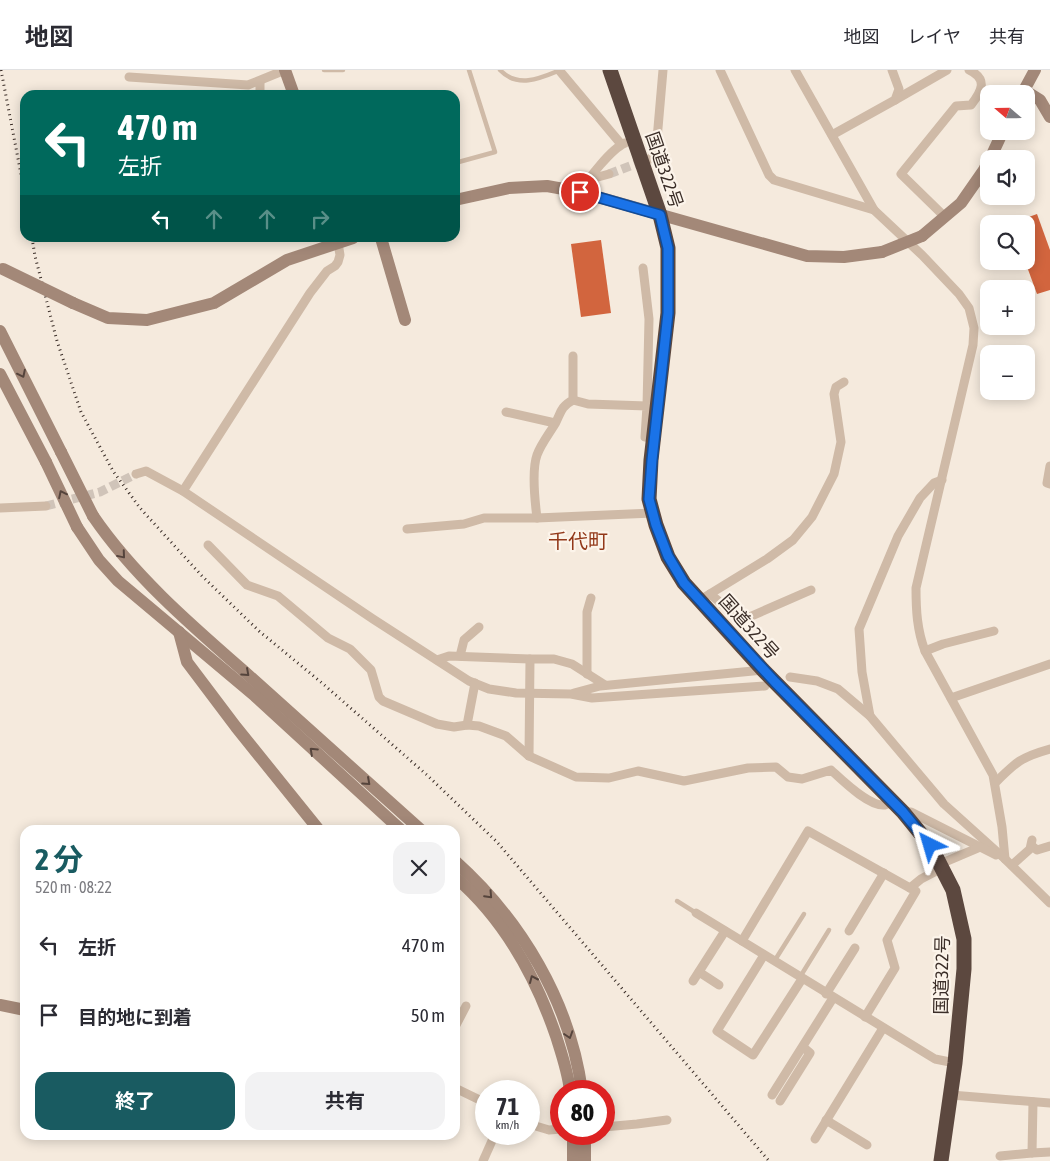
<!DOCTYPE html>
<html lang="ja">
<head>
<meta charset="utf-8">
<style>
  :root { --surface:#fff; --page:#f2f2f3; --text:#2b2b33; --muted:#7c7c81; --line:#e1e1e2; --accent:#195b61 }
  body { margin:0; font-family:"Asap Condensed","Noto Sans JP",sans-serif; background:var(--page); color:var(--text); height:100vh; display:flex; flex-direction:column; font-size:19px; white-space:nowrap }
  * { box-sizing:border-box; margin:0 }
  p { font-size:16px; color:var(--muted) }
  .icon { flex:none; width:28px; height:28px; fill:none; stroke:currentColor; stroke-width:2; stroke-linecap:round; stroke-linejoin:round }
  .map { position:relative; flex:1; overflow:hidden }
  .drawer { position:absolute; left:20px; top:755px; width:440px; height:315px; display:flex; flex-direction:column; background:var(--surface); border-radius:15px; box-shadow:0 2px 12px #0003 }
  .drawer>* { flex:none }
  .guide { position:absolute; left:20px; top:20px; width:440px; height:152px; border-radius:15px; box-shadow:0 2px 12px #0003; background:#00695c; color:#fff; overflow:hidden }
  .needle { width:32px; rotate:290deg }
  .tools { position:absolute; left:980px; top:15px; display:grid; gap:10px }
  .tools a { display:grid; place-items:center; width:55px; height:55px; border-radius:10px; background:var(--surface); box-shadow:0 2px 12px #0003; font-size:25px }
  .speed { position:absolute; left:475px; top:1010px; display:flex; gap:10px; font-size:25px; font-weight:700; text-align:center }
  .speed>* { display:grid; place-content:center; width:65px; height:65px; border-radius:50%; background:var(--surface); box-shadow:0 2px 12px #0003; line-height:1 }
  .speed small { font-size:12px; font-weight:400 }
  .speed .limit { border:8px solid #d22; background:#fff; color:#111 }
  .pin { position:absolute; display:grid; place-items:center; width:42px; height:42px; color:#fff; margin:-21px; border:2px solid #fff; border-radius:50%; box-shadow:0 1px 5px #0007 }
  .me { position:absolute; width:55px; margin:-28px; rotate:320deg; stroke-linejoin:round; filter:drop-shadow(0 0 4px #0008) }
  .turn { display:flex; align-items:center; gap:18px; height:105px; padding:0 15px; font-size:22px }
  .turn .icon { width:65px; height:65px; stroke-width:2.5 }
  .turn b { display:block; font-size:35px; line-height:42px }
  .lanes { display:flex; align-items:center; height:48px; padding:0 15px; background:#0003; justify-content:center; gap:25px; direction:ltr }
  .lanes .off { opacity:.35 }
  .round { display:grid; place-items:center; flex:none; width:52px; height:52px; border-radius:15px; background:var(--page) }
  .overview { display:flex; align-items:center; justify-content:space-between; height:85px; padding:0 15px }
  h1 { font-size:30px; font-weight:700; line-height:38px; color:var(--accent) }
  .cta { display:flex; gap:10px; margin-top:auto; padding:10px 15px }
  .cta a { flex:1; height:58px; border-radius:15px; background:var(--accent); color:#fff; font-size:20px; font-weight:700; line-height:58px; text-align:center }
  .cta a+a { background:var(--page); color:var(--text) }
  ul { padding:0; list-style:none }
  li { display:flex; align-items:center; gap:15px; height:70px; padding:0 15px }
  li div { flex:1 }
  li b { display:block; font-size:19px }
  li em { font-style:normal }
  header { display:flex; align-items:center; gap:30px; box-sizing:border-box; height:70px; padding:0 25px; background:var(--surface); border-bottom:1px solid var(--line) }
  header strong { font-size:24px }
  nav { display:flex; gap:28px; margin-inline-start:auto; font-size:18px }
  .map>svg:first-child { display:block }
  .building { fill:#d2653e }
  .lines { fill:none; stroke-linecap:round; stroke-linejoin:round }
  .street-tunnel { stroke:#d0c4b9; stroke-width:9; stroke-dasharray:9 4.5; stroke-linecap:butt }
  .lane { stroke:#cfbaa7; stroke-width:4.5 }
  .street { stroke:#cfbaa7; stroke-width:9 }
  .secondary { stroke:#a38878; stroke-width:12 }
  .highway { stroke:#5c483f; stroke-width:15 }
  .rail { stroke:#3b2e28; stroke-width:3; stroke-dasharray:1 4; stroke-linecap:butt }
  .secondary-bridge { stroke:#a38878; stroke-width:12 }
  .oneway { stroke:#55443c }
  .route-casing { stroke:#114b97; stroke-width:12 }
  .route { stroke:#1a73e8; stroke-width:9 }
  .labels { text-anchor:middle; stroke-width:4.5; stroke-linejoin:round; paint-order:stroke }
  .street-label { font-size:18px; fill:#3b2e28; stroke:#fcf4ea }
  .quarter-label { font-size:20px; fill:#923819; stroke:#fcf4ea }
</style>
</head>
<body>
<header>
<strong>地図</strong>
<nav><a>地図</a><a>レイヤ</a><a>共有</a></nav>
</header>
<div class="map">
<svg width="1050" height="1091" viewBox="0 0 1050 1091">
  <rect width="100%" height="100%" fill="#f5eadd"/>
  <!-- building -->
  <g class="building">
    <path d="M1037,144L1050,180V220L1037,224L1026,194V148Z"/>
    <path d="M601,170L611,243L581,247L571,174Z"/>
  </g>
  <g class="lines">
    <!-- street-tunnel -->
    <g class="street-tunnel">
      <path d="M609,104L646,90"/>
      <path d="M46,436L100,422L136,404"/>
    </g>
    <!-- lane -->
    <g class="lane">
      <path d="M324,0H343"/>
      <path d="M500,0C517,18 539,9 558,1"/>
      <path d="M455,93L495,82L469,0"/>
      <path d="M677,831L696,843"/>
      <path d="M775,890L804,844"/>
      <path d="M800,907L829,860"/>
    </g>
    <!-- street -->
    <g class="street">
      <path d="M559,0L621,74"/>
      <path d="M720,0L769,105L774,110L874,140"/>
      <path d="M795,0L874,140L922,185L959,224L969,238L974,258L973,275L916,518C916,540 917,560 925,581L993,705L1002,757L1005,789"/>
      <path d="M129,7L248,15L285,0"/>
      <path d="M257,25L260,22V11"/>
      <path d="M895,30L947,0"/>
      <path d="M832,65L895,30L899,19L892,0"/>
      <path d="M650,89L656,81L663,0"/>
      <path d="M591,106L598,107L609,104"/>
      <path d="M580,122C588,109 611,79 625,73"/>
      <path d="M945,147L901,104L956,36L971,35C982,21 988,9 969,0"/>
      <path d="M643,198L649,249L647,336"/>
      <path d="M573,330L588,334L647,336L645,367L654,368"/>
      <path d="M506,342L555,353"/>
      <path d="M1050,396L1047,413L1050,414"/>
      <path d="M136,404L146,401L183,421L373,549L469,611L489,619L516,623L571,624L592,628L765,616"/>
      <path d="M183,421L310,223L327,201L335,196L338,192L340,185L338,173"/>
      <path d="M0,438L46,436"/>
      <path d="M537,448C535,432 532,399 537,385C541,374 549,364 555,354C561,343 560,337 573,330V286"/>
      <path d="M407,459L464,454L484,448H537L653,443"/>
      <path d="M208,475L247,515L278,526L328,568L350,579L371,600L379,627L383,631L437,654L454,657L467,655"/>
      <path d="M710,524L739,548H747L811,520"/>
      <path d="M700,530L767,489L793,470L812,447L834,404L841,372L834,324L836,317L844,312"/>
      <path d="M925,581L943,574L994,561"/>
      <path d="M460,586L464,570L479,557"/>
      <path d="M437,590L449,586L530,589"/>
      <path d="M587,604V542L591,528"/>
      <path d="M790,607L817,611L838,619L870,646L944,734L1005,789L1050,833"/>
      <path d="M475,613L467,655L479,656L506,666L529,686L576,707L609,708L638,701L684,711L748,698L776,697L788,707L802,709L831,700C842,710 869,737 885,735C887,734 890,733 892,732"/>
      <path d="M574,623L600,616L763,600"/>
      <path d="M951,628L1050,594"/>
      <path d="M870,646L862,602L859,559L898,466L920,428L934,413L942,410"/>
      <path d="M529,686L530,589H554L572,594L605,615"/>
      <path d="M995,713C1016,692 1021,687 1050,679"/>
      <path d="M904,742H911L996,785"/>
      <path d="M1032,776L1037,780L1050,776"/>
      <path d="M940,794L980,777"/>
      <path d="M1012,795L1030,779L1032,770"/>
      <path d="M942,798L921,809L910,818L808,761L742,871L935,989L955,993"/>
      <path d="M696,843L742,871"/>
      <path d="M849,861L884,803"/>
      <path d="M764,885L717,961L753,985L802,909"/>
      <path d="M699,902L719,915"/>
      <path d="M693,911L725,861"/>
      <path d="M826,924L855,878"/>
      <path d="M865,947L895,898L887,870L916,821L910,818"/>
      <path d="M455,957L466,936"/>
      <path d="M455,1018L486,1033"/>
      <path d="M772,1025L833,928"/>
      <path d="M951,1025L1050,1033"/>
      <path d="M780,1031L810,983L803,977"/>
      <path d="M1033,1032L1032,1083L1050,1082"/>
      <path d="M826,1050L867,1075"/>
      <path d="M529,1054L549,1060L561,1059"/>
      <path d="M604,1057L637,1054L667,1050"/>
      <path d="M815,1069L883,958"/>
      <path d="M1000,1086L1032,1083"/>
      <path d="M483,1091L495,1064"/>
    </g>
    <!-- secondary -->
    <g class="secondary">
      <path d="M285,0L294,25"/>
      <path d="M1024,20L1040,30L1050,47"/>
      <path d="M1022,24L1035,0"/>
      <path d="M990,89L1003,61"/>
      <path d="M455,130L509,118L547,116L580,122L807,186L844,187L882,182"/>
      <path d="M922,166L961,133L984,100L989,90"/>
      <path d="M381,168L405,250"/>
      <path d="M73,233L108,248L147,250L214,233L287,190L353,168"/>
      <path d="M0,261L61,382"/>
      <path d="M0,304L46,392"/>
      <path d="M93,446C134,506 191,555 246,603C304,655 363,708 421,760"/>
      <path d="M77,457L99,490L118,511L255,626L401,760"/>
      <path d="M179,562L187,592L236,657L319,760"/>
      <path d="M455,791C521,850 570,932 582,1021"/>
      <path d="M455,807C504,849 535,905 556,966C562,985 568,1002 570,1021"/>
      <path d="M0,935L25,940"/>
      <path d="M573,1091V1064"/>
      <path d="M585,1091V1064"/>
    </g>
    <!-- highway -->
    <path class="highway" d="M610,0L660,145L668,178V243L651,390L649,429L656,455L668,487L684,513L763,600L903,742L930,775L953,820L964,869V899L955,993L941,1091"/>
    <!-- rail -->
    <g class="rail">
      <path d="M1,0L25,125"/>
      <path d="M32,168L35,186L57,271L81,342L113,401L140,438L202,506L259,561L322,613L427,705L497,772L769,1091"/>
    </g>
    <!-- secondary-bridge -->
    <g class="secondary-bridge">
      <path d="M882,182L922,166"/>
      <path d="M3,199L73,233"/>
      <path d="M61,382L93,446"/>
      <path d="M46,392L77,457"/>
    </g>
  </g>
  <!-- one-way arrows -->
  <defs><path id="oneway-chevron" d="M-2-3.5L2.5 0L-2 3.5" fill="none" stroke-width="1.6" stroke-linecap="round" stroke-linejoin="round" transform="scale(1.25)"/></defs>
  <g class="oneway">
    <use href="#oneway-chevron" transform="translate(22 304) rotate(64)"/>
    <use href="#oneway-chevron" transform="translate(62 424) rotate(-116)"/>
    <use href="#oneway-chevron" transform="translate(122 485) rotate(50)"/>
    <use href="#oneway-chevron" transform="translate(246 603) rotate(42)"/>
    <use href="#oneway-chevron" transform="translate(313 681) rotate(-137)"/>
    <use href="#oneway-chevron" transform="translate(367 712) rotate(42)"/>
    <use href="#oneway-chevron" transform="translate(489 825) rotate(47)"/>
    <use href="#oneway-chevron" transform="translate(533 909) rotate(-114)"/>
    <use href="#oneway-chevron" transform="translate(569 965) rotate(72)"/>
  </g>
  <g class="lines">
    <!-- route casing -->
    <g class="route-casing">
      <path id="route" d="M580,122L660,145L668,178V243L652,390L649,429L656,455L668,486L684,513L775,612L903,742L930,775"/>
    </g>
    <!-- route -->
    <use href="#route" class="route"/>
  </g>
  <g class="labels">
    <!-- street labels -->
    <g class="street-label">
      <text transform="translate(664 100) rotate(71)" y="6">国道322号</text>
      <text transform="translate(749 557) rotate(48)" y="6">国道322号</text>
      <text transform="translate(942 905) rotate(-89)" y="6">国道322号</text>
    </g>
    <!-- quarter labels -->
    <g class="quarter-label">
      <text x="578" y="478">千代町</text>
    </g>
  </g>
</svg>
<div class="tools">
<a><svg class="needle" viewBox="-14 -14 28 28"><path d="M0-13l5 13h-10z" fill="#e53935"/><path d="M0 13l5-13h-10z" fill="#7c7c81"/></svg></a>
<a><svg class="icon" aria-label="sound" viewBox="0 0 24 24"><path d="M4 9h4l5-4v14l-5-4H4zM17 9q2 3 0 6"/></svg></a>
<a><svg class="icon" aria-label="search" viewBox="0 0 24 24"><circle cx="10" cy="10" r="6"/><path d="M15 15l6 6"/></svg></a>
<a>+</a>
<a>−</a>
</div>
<div class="speed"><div>71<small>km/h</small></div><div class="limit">80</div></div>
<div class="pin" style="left:580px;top:122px;background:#d93025"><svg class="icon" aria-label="arrive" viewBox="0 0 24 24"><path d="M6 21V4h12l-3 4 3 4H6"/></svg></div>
<svg class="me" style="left:930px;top:775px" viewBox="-20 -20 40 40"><path d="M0-17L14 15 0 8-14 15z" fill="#1a73e8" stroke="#fff" stroke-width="4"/></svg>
<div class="guide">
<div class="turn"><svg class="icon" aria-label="left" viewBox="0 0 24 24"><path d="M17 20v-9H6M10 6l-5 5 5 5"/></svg><div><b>470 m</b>左折</div></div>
<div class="lanes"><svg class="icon" aria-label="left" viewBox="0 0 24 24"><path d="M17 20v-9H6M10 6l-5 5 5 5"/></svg><svg class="icon off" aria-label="ahead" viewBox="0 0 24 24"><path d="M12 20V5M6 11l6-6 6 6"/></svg><svg class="icon off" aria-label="ahead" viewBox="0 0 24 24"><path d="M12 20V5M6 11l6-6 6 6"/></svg><svg class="icon off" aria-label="right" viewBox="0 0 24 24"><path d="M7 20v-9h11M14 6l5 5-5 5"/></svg></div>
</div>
<section class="drawer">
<div class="overview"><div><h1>2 分</h1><p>520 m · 08:22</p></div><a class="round"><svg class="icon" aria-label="close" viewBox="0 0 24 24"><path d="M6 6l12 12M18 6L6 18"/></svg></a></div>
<ul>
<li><svg class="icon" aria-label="left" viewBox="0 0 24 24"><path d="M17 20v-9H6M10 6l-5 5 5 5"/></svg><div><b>左折</b></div><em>470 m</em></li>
<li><svg class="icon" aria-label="arrive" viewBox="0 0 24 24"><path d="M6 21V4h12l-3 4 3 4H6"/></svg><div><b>目的地に到着</b></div><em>50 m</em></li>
</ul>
<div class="cta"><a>終了</a><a>共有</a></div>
</section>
</div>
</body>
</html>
